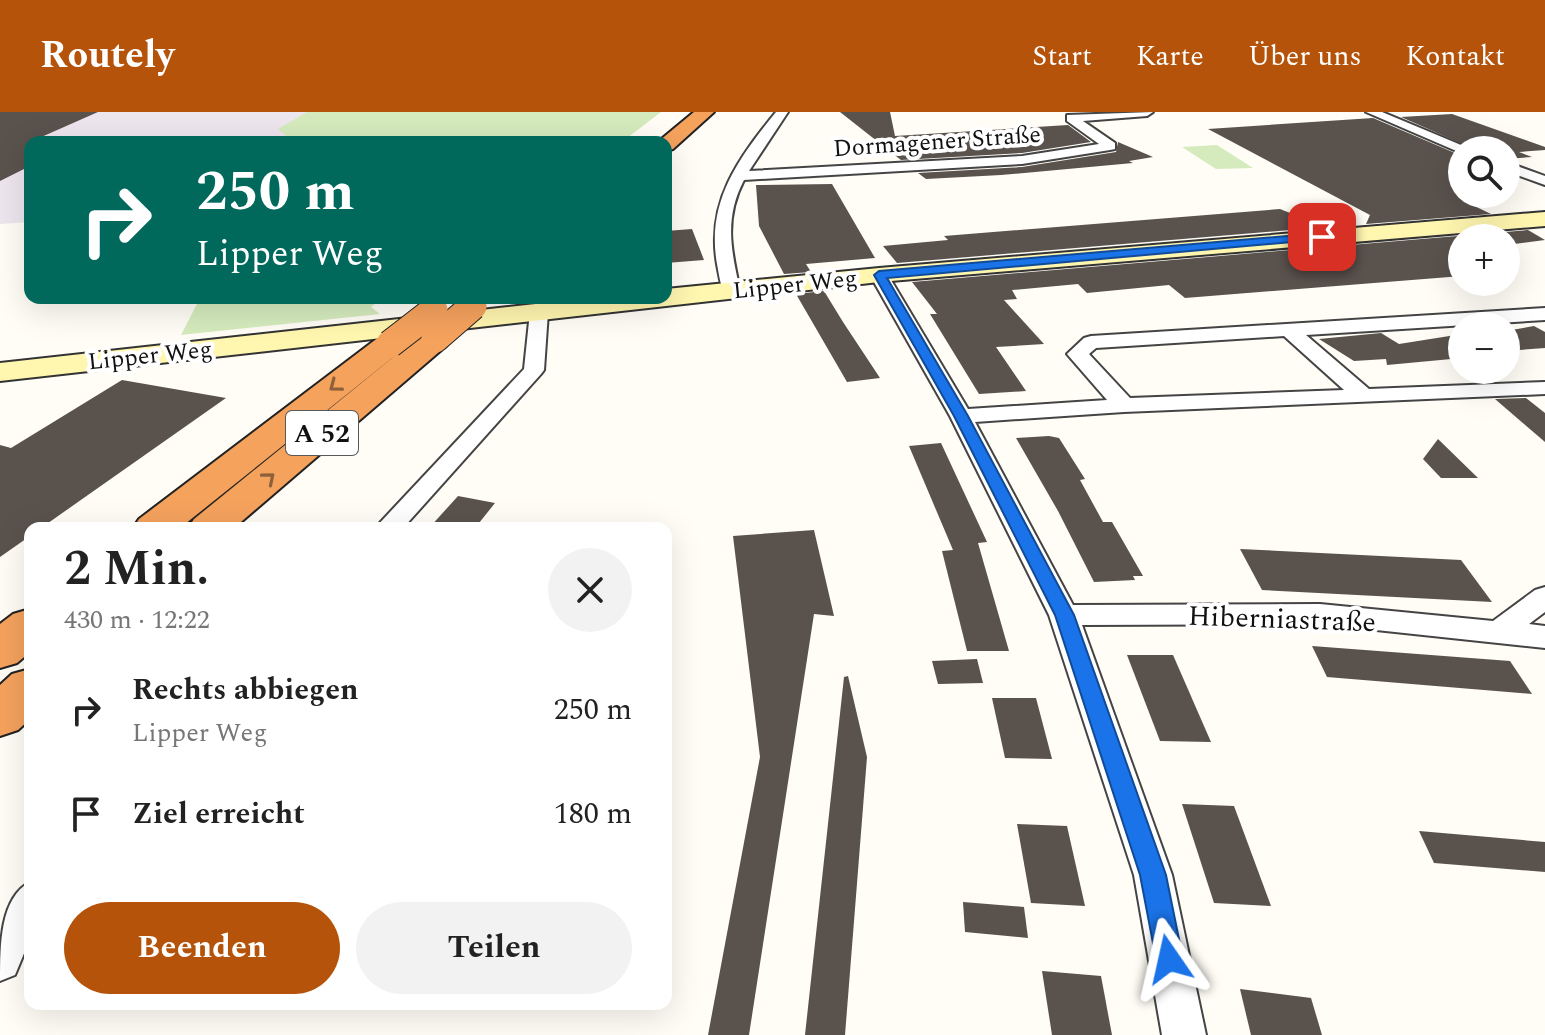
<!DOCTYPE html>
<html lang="de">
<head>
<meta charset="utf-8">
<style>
  :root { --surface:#fff; --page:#f2f2f2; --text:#222; --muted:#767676; --accent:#b45309 }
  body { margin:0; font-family:Spectral,serif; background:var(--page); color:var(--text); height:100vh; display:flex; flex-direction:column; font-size:30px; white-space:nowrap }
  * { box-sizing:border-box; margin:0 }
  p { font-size:26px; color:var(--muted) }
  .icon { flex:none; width:44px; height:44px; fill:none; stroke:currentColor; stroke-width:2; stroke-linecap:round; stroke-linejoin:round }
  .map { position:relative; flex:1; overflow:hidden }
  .panel { position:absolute; left:24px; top:410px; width:648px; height:488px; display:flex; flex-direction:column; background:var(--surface); border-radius:16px; box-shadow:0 8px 32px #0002 }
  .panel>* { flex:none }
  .guide { position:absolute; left:24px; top:24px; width:648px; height:168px; border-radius:16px; box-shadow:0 8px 32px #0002; background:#00695c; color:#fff; overflow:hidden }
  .fabs { position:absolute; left:1448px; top:24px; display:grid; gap:16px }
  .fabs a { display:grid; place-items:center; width:72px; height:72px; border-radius:50%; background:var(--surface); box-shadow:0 8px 32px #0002; font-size:40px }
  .pin { position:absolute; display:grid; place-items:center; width:68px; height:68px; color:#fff; margin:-34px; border-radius:16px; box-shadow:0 4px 12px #0006 }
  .me { position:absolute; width:88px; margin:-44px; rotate:349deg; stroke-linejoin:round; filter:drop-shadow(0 0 6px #0008) }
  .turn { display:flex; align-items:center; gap:28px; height:168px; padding:0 40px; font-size:36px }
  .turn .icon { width:104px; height:104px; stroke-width:2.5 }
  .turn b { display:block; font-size:56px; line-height:68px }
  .round { display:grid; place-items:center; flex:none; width:84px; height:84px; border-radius:42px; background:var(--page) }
  .headline { display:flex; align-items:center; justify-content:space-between; height:136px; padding:0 40px }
  h1 { font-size:48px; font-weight:700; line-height:60px }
  .primary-button { display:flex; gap:16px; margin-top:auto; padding:16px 40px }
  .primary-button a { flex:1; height:92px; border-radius:48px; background:var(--accent); color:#fff; font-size:32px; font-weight:700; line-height:92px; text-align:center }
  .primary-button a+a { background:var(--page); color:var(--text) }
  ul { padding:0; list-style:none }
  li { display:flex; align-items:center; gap:24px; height:104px; padding:0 40px }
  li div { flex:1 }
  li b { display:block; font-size:30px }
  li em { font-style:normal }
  header { display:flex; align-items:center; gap:48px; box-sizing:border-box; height:112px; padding:0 40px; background:var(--accent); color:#fff }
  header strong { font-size:38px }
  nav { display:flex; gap:44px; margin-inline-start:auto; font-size:28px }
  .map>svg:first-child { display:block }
  .industrial { fill:#eee6ef }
  .green { fill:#d5ebbd }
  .building { fill:#5a524d }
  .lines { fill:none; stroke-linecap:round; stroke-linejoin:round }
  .street-casing { stroke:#444; stroke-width:4 }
  .secondary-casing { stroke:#333; stroke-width:4 }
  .highway-casing { stroke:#222; stroke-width:4 }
  .street { fill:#fff; fill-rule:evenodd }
  .secondary { fill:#fff6b0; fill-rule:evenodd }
  .highway { fill:#f5a25d; fill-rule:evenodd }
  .highway-bridge-casing { stroke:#222; stroke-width:29; stroke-linecap:butt }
  .highway-bridge { stroke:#f5a25d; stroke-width:27 }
  .oneway { stroke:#8e613b }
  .route { fill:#1a73e8; stroke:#114b97; stroke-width:2 }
  .labels { text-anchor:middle; stroke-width:8; stroke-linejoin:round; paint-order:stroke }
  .far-street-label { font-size:24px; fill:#111; stroke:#fff }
  .shield { fill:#fff; stroke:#585858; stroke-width:2 }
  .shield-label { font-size:26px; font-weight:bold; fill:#111 }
  .street-label { font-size:28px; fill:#111; stroke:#fff }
</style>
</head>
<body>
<header>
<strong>Routely</strong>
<nav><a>Start</a><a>Karte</a><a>Über uns</a><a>Kontakt</a></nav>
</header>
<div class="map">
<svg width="1545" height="923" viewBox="0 0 1545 923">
  <rect width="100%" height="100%" fill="#fffdf5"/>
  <!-- industrial -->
  <path class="industrial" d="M0,0H620L579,30H30V110L0,112Z"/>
  <!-- green -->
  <g class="green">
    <path d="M307,0H661L622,30H293L278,17Z"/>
    <path d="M1217,33L1253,56L1216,57L1182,35Z"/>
    <path d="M200,186H382L371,195L380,202L181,223Z"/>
  </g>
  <!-- building -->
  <g class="building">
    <path d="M0,0H98L30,30V54L0,69Z"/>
    <path d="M840,0H890L895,24L1068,13L1091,30L1022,41L901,48Z"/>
    <path d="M1452,2L1545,35V38L1519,40L1532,45L1506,47V38H1476L1401,5Z"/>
    <path d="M1373,6L1462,44V88L1491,102L1366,112L1370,103L1208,17Z"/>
    <path d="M1118,30L1153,45L1129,49L1133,51L1001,63L926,67L918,61L1022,55L1116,40Z"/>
    <path d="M832,72L875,146L806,152L811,160L784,162L759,114L756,73Z"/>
    <path d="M1280,97L1325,115L897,151L883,134L948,128L944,124Z"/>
    <path d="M692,117L704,148L666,151V119Z"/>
    <path d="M1528,118L1545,128L1506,133V126H1462V164L1185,186L1169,173L1087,181L1078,172L1012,178L1017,187L1004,188L1044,232L996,235L1026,279L979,282L930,202H937L912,170Z"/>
    <path d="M824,179L843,210L880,266L847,270L796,182Z"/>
    <path d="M1534,214L1545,220V236L1506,239V219Z"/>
    <path d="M1381,221L1399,232L1462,222V246L1387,253L1386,247L1354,249L1319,227Z"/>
    <path d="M122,268L226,286L41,416H30V424L0,445V333L11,336Z"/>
    <path d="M1526,286L1545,301V330L1495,287Z"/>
    <path d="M1049,324L1059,326L1085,367L1080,368L1103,410H1112L1143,464H1133L1135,468L1094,470L1058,399L1016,326Z"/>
    <path d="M1438,327L1478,366H1441L1423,347Z"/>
    <path d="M941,331L987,430L978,431L1009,539H967L942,439L953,438L909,334Z"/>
    <path d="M458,384L495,391L475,416H429Z"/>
    <path d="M814,418L834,504L814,502L749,923H708L760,645L733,424Z"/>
    <path d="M1240,437L1461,448L1492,490L1262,478Z"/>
    <path d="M1312,534L1510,549L1532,582L1327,565Z"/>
    <path d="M1127,543H1173L1211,630L1160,629Z"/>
    <path d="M977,547L983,571L938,572L932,549Z"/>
    <path d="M848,564L867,645L845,923H805L844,565Z"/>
    <path d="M992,586H1036L1052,647L1005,646Z"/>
    <path d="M1182,692L1234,694L1271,794L1214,791Z"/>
    <path d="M1017,712L1067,714L1085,794L1031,791Z"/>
    <path d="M1419,719L1545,730V760L1434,751Z"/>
    <path d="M963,790L1024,795L1028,826L965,820Z"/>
    <path d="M1042,859L1101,864L1112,923H1052Z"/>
    <path d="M1240,877L1311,886L1322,923H1251Z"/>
  </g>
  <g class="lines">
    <!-- street casing -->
    <g class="street-casing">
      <g id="street">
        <path d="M776,0H788L749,59L1022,44L1099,32L1067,9V3L1153,0L1147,4L1083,9L1115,31V37L1110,38L1022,52L744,68C724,106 731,138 740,178L737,182H725C720,173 719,162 717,152C706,90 738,47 776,0Z"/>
        <path d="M1366,0H1382L1473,38H1462L1461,41Z"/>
        <path d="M1506,50L1545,64V73L1506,59Z"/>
        <path d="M879,158L888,163L968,297L1107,288L1067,242L1084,226L1091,224L1545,196V208L1306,223L1369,277L1545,270V282L1124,300L975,310L1073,493L1320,492L1493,509L1535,478L1545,475V500L1529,512L1545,514V536L1320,512L1082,513L1172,763L1206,923H1162L1134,763L1049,503L950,304L870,163ZM1284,224L1344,278L1130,286L1089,242L1096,236Z"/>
        <path d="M539,194L548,200L544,258L541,262L403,416H375L524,257L530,200Z"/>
        <path d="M30,770V827L15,863L0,869C0,833 0,786 30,770Z"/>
      </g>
    </g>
    <!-- secondary casing -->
    <g class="secondary-casing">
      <path id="secondary" d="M1545,100V114L879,170L0,269V251L590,186H666V177L879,156Z"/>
    </g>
    <!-- highway casing -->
    <g class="highway-casing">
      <g id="highway">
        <path d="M694,0H714L673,37L666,39V30L659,29Z"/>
        <path d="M435,218L446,220L451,227L446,234L234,416H188L194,407L424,220Z"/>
        <path d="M390,223L401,225L406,232L401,239L180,416H133L139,407L379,225Z"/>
        <path d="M30,497V540L17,551L0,556V512L13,502Z"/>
        <path d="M30,557V607L18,618L0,624V573L12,562Z"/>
      </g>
    </g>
    <!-- street -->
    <use href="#street" class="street"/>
    <!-- secondary -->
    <use href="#secondary" class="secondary"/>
    <!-- highway -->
    <use href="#highway" class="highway"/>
    <!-- highway-bridge casing -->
    <g class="highway-bridge-casing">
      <g id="highway-bridge">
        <path d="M435,227L473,194"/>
        <path d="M390,232L434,198"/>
      </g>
    </g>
    <!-- highway-bridge -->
    <use href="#highway-bridge" class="highway-bridge"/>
  </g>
  <!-- one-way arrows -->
  <defs><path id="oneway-chevron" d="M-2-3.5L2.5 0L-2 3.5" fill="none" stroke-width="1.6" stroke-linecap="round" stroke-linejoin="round" transform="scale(2)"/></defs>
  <g class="oneway">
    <use href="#oneway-chevron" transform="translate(335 274) rotate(143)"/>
    <use href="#oneway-chevron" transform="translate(269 366) rotate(-40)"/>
  </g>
  <!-- route -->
  <path class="route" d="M1322,121L1327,125L1325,127L887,166L968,304L1074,503L1166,763L1183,847L1179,856L1169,860L1160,856L1156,847L1140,763L1055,503L954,304L874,163L879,159Z"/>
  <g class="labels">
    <!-- far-street labels -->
    <g class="far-street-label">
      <text transform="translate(937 29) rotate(-4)" y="8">Dormagener Straße</text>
      <text transform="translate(795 172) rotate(-6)" y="8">Lipper Weg</text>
      <text transform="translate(150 243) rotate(-6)" y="8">Lipper Weg</text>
    </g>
    <!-- shield labels -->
    <rect class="shield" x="286" y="299" width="72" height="44" rx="6"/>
    <g class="shield-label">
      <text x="322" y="330">A 52</text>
    </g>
    <!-- street labels -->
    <g class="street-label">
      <text transform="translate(1282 506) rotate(2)" y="10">Hiberniastraße</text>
    </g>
  </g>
</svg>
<div class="fabs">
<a><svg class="icon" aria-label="search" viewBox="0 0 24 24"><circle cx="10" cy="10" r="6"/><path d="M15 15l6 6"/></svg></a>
<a>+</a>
<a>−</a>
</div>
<div class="pin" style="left:1322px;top:125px;background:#d93025"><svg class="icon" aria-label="arrive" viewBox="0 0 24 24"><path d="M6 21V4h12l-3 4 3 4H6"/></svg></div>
<svg class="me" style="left:1169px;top:847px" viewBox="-20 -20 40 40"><path d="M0-17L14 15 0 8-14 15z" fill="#1a73e8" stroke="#fff" stroke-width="4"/></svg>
<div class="guide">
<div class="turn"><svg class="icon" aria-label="right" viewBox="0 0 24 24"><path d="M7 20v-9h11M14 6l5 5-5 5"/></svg><div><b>250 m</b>Lipper Weg</div></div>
</div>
<section class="panel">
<div class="headline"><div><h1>2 Min.</h1><p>430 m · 12:22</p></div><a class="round"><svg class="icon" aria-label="close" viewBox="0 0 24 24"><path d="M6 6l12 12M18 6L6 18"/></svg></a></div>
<ul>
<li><svg class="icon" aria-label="right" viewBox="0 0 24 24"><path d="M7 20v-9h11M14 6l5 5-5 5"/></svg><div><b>Rechts abbiegen</b><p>Lipper Weg</p></div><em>250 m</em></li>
<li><svg class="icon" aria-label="arrive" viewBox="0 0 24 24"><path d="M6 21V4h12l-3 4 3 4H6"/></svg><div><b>Ziel erreicht</b></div><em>180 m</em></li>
</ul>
<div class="primary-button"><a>Beenden</a><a>Teilen</a></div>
</section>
</div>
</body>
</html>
